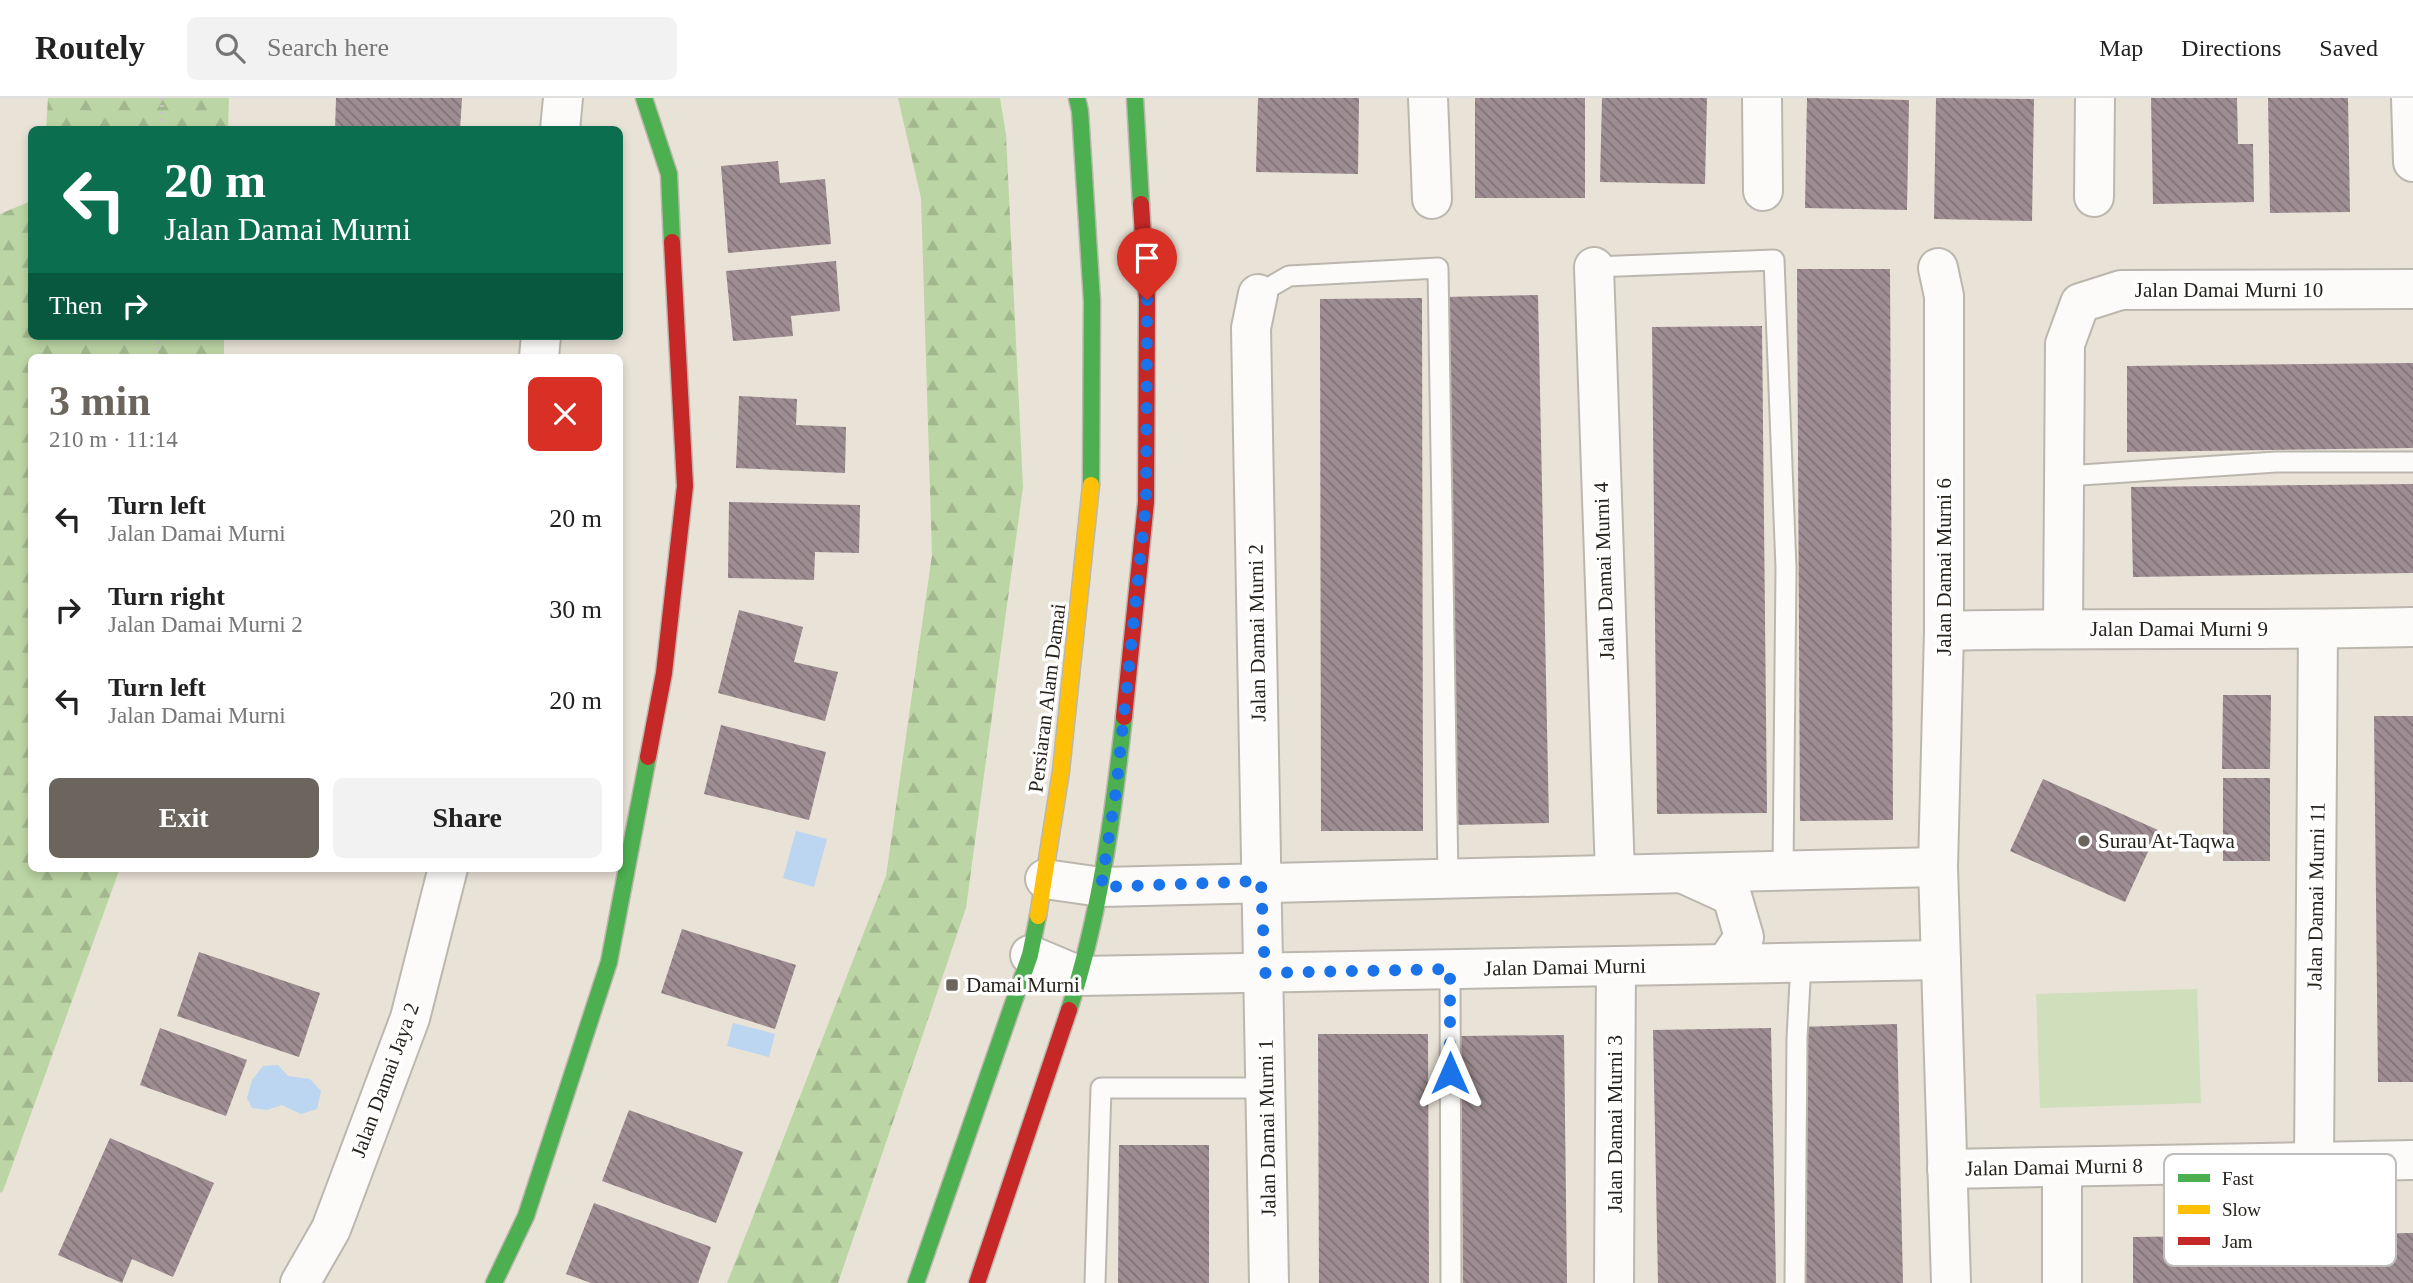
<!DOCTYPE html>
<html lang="en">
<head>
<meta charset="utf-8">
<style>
  :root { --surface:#fff; --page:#f2f2f2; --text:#222; --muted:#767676; --line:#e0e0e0; --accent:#6b655d }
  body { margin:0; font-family:"Times New Roman",serif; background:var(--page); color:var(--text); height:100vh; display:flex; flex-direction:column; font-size:26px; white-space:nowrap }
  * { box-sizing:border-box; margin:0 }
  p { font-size:23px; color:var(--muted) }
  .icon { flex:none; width:38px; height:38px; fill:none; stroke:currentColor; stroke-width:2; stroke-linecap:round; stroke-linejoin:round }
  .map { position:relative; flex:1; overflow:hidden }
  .drawer { position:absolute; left:28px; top:256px; width:595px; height:518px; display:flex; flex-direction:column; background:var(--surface); border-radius:10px; box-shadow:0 4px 10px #0003 }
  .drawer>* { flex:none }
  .top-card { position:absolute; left:28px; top:28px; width:595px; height:214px; border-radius:10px; box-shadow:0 4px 10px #0003; background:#0b6e4f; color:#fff; overflow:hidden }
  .pin { position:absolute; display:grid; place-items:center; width:60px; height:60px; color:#fff; margin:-72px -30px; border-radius:50% 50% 50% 0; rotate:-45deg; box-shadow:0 0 7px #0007 }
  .pin .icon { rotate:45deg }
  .me { position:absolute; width:77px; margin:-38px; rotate:0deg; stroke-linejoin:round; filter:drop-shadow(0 0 5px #0008) }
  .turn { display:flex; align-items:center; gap:24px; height:147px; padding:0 21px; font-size:32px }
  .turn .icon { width:91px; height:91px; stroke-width:2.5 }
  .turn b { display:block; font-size:49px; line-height:60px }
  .then { display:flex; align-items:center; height:66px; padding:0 21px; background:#0003; gap:14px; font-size:26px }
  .round { display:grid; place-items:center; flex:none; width:74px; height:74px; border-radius:10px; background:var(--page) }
  .overview { display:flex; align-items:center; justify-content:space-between; height:119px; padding:0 21px }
  h1 { font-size:42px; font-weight:700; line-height:52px; color:var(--accent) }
  .primary-button { display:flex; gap:14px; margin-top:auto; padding:14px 21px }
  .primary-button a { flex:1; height:80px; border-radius:10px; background:var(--accent); color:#fff; font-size:28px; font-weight:700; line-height:80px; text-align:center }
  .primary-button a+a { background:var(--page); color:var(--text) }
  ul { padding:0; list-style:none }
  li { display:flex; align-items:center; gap:21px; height:91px; padding:0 21px }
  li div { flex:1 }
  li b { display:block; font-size:26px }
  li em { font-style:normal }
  header { display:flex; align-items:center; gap:42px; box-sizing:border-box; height:98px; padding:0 35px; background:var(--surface); border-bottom:2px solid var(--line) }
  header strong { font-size:33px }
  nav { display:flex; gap:38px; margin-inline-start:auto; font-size:24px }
  .search { width:490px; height:63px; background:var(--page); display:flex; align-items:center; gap:18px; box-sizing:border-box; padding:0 24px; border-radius:10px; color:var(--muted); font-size:26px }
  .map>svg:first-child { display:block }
  .green { fill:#cfdfbc }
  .forest { fill:url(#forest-firs) }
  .water { fill:#bcd5f0 }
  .building { fill:url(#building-back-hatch) }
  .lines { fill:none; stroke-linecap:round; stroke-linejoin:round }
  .lane-casing { stroke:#bcb7ae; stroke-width:23 }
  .street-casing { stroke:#bcb7ae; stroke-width:42 }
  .fast-casing { stroke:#bcb7ae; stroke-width:19 }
  .slow-casing { stroke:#bcb7ae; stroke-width:19 }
  .jam-casing { stroke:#bcb7ae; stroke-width:19 }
  .path { stroke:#c7c5c1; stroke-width:4.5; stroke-dasharray:2 5; stroke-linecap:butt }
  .lane { stroke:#fcfbf9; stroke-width:19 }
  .street { stroke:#fcfbf9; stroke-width:38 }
  .fast { stroke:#4caf50; stroke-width:16 }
  .slow { stroke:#ffc107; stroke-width:16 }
  .jam { stroke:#c62828; stroke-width:16 }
  .route { stroke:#1a73e8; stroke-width:12; stroke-dasharray:0 21.6 }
  .poi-dot { fill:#6b655d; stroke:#fff; stroke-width:2.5 }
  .labels { text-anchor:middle; stroke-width:7; stroke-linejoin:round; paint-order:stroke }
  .street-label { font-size:21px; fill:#27221b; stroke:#fff }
  .poi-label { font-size:21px; fill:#27221b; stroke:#fff; text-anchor:start }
  .key { fill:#fff; stroke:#bebdbb; stroke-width:2 }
  .key-label { font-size:19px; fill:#27221b }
</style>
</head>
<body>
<header>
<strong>Routely</strong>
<div class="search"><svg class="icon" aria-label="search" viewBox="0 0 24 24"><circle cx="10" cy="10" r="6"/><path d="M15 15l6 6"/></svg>Search here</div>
<nav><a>Map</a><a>Directions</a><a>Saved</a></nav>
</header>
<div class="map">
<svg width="2413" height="1185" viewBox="0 0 2413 1185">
  <defs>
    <pattern id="forest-firs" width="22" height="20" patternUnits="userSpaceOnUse" patternTransform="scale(1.75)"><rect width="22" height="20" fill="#bcd5a4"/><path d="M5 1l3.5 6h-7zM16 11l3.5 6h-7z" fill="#a2b78d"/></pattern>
    <pattern id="building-back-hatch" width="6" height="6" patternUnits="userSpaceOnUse" patternTransform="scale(1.75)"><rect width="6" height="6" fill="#9e8d92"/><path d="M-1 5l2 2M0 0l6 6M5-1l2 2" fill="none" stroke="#817376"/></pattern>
  </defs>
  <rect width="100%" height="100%" fill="#e9e2d7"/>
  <!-- green -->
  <path class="green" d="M2197,891L2201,1005L2040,1010L2036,896Z"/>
  <!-- forest -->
  <g class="forest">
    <path d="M48,0H229L228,31H46Z"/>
    <path d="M898,0H1000L1006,37L1023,389L966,810L838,1185H727L886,778L932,457L921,100Z"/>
    <path d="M31,103L32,238H224V259H32V770H120L3,1093L0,1095V116Z"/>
  </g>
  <!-- water -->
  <g class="water">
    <path d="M796,733L827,741L814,789L783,780Z"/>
    <path d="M733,925L775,936L769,959L727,948Z"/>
    <path d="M278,967L288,978L310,981L321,993L317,1011L301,1016L282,1007L267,1012L252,1010L247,1000L252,982L263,968Z"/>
  </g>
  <!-- building -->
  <g class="building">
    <path d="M336,0H462L460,32H335Z"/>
    <path d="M1258,0H1359L1358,76L1256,74Z"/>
    <rect x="1475" y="0" width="110" height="100"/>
    <path d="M1602,0H1707L1705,86L1600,84Z"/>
    <path d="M1807,0L1909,2L1907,112L1805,110Z"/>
    <path d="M1936,0L2034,1L2032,123L1934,121Z"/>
    <path d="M2151,0H2237L2238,46H2253L2254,104L2153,106Z"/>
    <path d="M2268,0H2348L2350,114L2270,115Z"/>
    <path d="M778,63L780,85L825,81L831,146L728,155L721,68Z"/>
    <path d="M836,163L840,213L791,218L793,238L733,243L726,173Z"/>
    <path d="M1797,171H1890L1893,722L1800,723Z"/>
    <path d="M1538,197L1549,725L1454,727L1443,199Z"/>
    <path d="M1422,200L1423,733H1321L1320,201Z"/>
    <path d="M1762,228L1767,715L1657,716L1652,229Z"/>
    <path d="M2413,265V350L2127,354V268Z"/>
    <path d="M739,298L797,301L796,327L846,329L845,375L736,370Z"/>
    <path d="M2413,386V475L2133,479L2131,389Z"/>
    <path d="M729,404L860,407L859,455L815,454L814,482L728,480Z"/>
    <path d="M739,512L803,529L794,564L838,574L825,623L718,595Z"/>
    <path d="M2223,597H2271L2270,671H2222Z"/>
    <path d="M2374,618H2413V984H2378Z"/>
    <path d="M721,627L826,654L809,722L704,696Z"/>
    <rect x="2223" y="680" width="47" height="83"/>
    <path d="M2043,681L2158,732L2125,804L2010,753Z"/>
    <path d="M682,831L796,867L775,931L661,895Z"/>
    <path d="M199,854L320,895L299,959L177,918Z"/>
    <path d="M1897,926L1903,1185H1805L1799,929Z"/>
    <path d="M160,930L247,962L226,1018L140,987Z"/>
    <path d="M1771,930L1776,1185H1658L1653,932Z"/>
    <path d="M1318,936H1428L1429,1185H1319Z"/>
    <path d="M1564,937L1567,1185H1463L1461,938Z"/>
    <path d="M629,1012L743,1054L716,1125L602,1083Z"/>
    <path d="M110,1040L214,1085L173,1179L132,1161L122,1185L58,1157Z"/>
    <path d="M1119,1047H1209V1185H1118Z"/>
    <path d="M594,1105L711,1149L698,1185H591L566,1176Z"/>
    <path d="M2413,1135V1185H2133V1139Z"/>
  </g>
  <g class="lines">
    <!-- lane casing -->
    <g class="lane-casing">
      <g id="lane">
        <path d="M1594,169L1774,162L1786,470L1783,773"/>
        <path d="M1258,196L1289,178L1438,170L1448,780"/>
        <path d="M2066,378L2276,364H2413"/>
        <path d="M1450,871L1451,1185"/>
        <path d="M1095,1185L1101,990H1266"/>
        <path d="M1795,1185L1797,940L1801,864"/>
      </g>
    </g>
    <!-- street casing -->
    <g class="street-casing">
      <g id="street">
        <path d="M1428,0L1432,101"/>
        <path d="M1762,0L1763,93"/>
        <path d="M2411,0L2413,64"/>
        <path d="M560,32L563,0"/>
        <path d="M2094,99L2095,0"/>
        <path d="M1594,169L1615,776"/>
        <path d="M1938,170L1944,198V533L1938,769L1951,1185"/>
        <path d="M1258,196L1251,230L1269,1185"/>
        <path d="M539,259L541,238"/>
        <path d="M2063,530L2065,246L2080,205L2121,192L2413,191"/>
        <path d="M1944,533C2100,529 2257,533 2413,529"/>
        <path d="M1686,777L1732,798L1744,839L1726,865"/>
        <path d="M1045,781L1101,789L1938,769"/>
        <path d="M1030,857L1080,878L1941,862"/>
        <path d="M2314,1064L2318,531"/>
        <path d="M2062,1069V1185"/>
        <path d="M1947,1071L2413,1062"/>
        <path d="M300,1185L331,1131L410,920L448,770"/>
        <path d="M1614,1185L1616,868"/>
      </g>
    </g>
    <!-- fast casing -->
    <g class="fast-casing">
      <g id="fast">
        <path d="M644,0L669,76L672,144"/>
        <path d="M1077,0L1080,13L1092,203L1091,387"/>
        <path d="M1135,0L1141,106"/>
        <path d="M1069,912C1100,817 1113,718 1124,619"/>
        <path d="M494,1185L526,1118L609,864L648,659"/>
        <path d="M916,1185L1030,857L1038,818"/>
      </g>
    </g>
    <!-- slow casing -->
    <g class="slow-casing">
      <path id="slow" d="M1038,818L1061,673L1091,387"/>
    </g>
    <!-- jam casing -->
    <g class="jam-casing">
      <g id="jam">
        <path d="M1124,619L1146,404L1147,202L1141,106"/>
        <path d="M648,659L664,575L685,388L672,144"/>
        <path d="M977,1185L1069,912"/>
      </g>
    </g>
    <!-- path -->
    <g class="path">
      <path d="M162,0V32"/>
      <path d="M155,259L160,238"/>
    </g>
    <!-- lane -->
    <use href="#lane" class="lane"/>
    <!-- street -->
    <use href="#street" class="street"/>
    <!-- fast -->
    <use href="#fast" class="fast"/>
    <!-- slow -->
    <use href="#slow" class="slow"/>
    <!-- jam -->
    <use href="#jam" class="jam"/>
  </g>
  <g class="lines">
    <!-- route -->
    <path class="route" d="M1147,202L1146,404L1116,693L1101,789L1261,783L1265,875L1450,871V975"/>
  </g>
  <!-- markers -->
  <g class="poi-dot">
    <circle cx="2084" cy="743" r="7"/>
    <rect x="945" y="880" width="14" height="14" rx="3.5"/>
  </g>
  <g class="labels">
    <!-- street labels -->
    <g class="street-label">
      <text x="2229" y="199">Jalan Damai Murni 10</text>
      <text transform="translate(1944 469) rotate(-90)" y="7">Jalan Damai Murni 6</text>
      <text transform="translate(1604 473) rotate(-92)" y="7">Jalan Damai Murni 4</text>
      <text x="2179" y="538">Jalan Damai Murni 9</text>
      <text transform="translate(1257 535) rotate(-91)" y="7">Jalan Damai Murni 2</text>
      <text transform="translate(1047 600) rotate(-83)" y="7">Persiaran Alam Damai</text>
      <text transform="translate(2316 798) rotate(-89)" y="7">Jalan Damai Murni 11</text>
      <text transform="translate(1565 869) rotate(-1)" y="7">Jalan Damai Murni</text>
      <text transform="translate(385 982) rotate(-70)" y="7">Jalan Damai Jaya 2</text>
      <text transform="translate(1615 1026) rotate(-90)" y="7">Jalan Damai Murni 3</text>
      <text transform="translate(1267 1030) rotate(-91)" y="7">Jalan Damai Murni 1</text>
      <text transform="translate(2054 1069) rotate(-1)" y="7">Jalan Damai Murni 8</text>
    </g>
    <!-- poi labels -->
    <g class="poi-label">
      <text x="2098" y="750">Surau At-Taqwa</text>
      <text x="966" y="894">Damai Murni</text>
    </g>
  </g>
  <!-- legend -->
  <rect x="2164" y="1056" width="232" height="112" rx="10" class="key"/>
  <rect x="2178" y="1076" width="32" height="8" fill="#4caf50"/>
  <rect x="2178" y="1107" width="32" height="9" fill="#ffc107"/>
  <rect x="2178" y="1139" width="32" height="8" fill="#c62828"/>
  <g class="key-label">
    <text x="2222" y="1087">Fast</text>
    <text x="2222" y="1118">Slow</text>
    <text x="2222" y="1150">Jam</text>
  </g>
</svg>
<div class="pin" style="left:1147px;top:202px;background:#d93025"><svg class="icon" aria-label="arrive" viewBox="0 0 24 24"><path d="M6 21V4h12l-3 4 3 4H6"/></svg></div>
<svg class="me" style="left:1450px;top:975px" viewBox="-20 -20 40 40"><path d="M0-17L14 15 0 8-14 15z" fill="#1a73e8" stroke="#fff" stroke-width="4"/></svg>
<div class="top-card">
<div class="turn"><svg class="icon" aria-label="left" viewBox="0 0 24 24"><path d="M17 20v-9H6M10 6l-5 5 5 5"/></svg><div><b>20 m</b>Jalan Damai Murni</div></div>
<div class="then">Then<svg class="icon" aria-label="right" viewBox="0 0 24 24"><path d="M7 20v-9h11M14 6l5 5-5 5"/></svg></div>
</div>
<section class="drawer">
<div class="overview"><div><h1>3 min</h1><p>210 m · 11:14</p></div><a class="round" style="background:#d93025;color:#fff"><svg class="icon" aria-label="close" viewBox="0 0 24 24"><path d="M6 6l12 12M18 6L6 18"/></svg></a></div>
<ul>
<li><svg class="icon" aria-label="left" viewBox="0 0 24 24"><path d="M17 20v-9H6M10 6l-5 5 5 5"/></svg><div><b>Turn left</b><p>Jalan Damai Murni</p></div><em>20 m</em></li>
<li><svg class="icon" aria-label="right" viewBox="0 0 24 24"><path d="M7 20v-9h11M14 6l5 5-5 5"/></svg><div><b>Turn right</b><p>Jalan Damai Murni 2</p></div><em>30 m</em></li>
<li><svg class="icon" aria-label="left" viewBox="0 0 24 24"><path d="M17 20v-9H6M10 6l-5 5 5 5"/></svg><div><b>Turn left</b><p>Jalan Damai Murni</p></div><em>20 m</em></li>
</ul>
<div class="primary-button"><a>Exit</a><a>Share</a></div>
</section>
</div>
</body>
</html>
